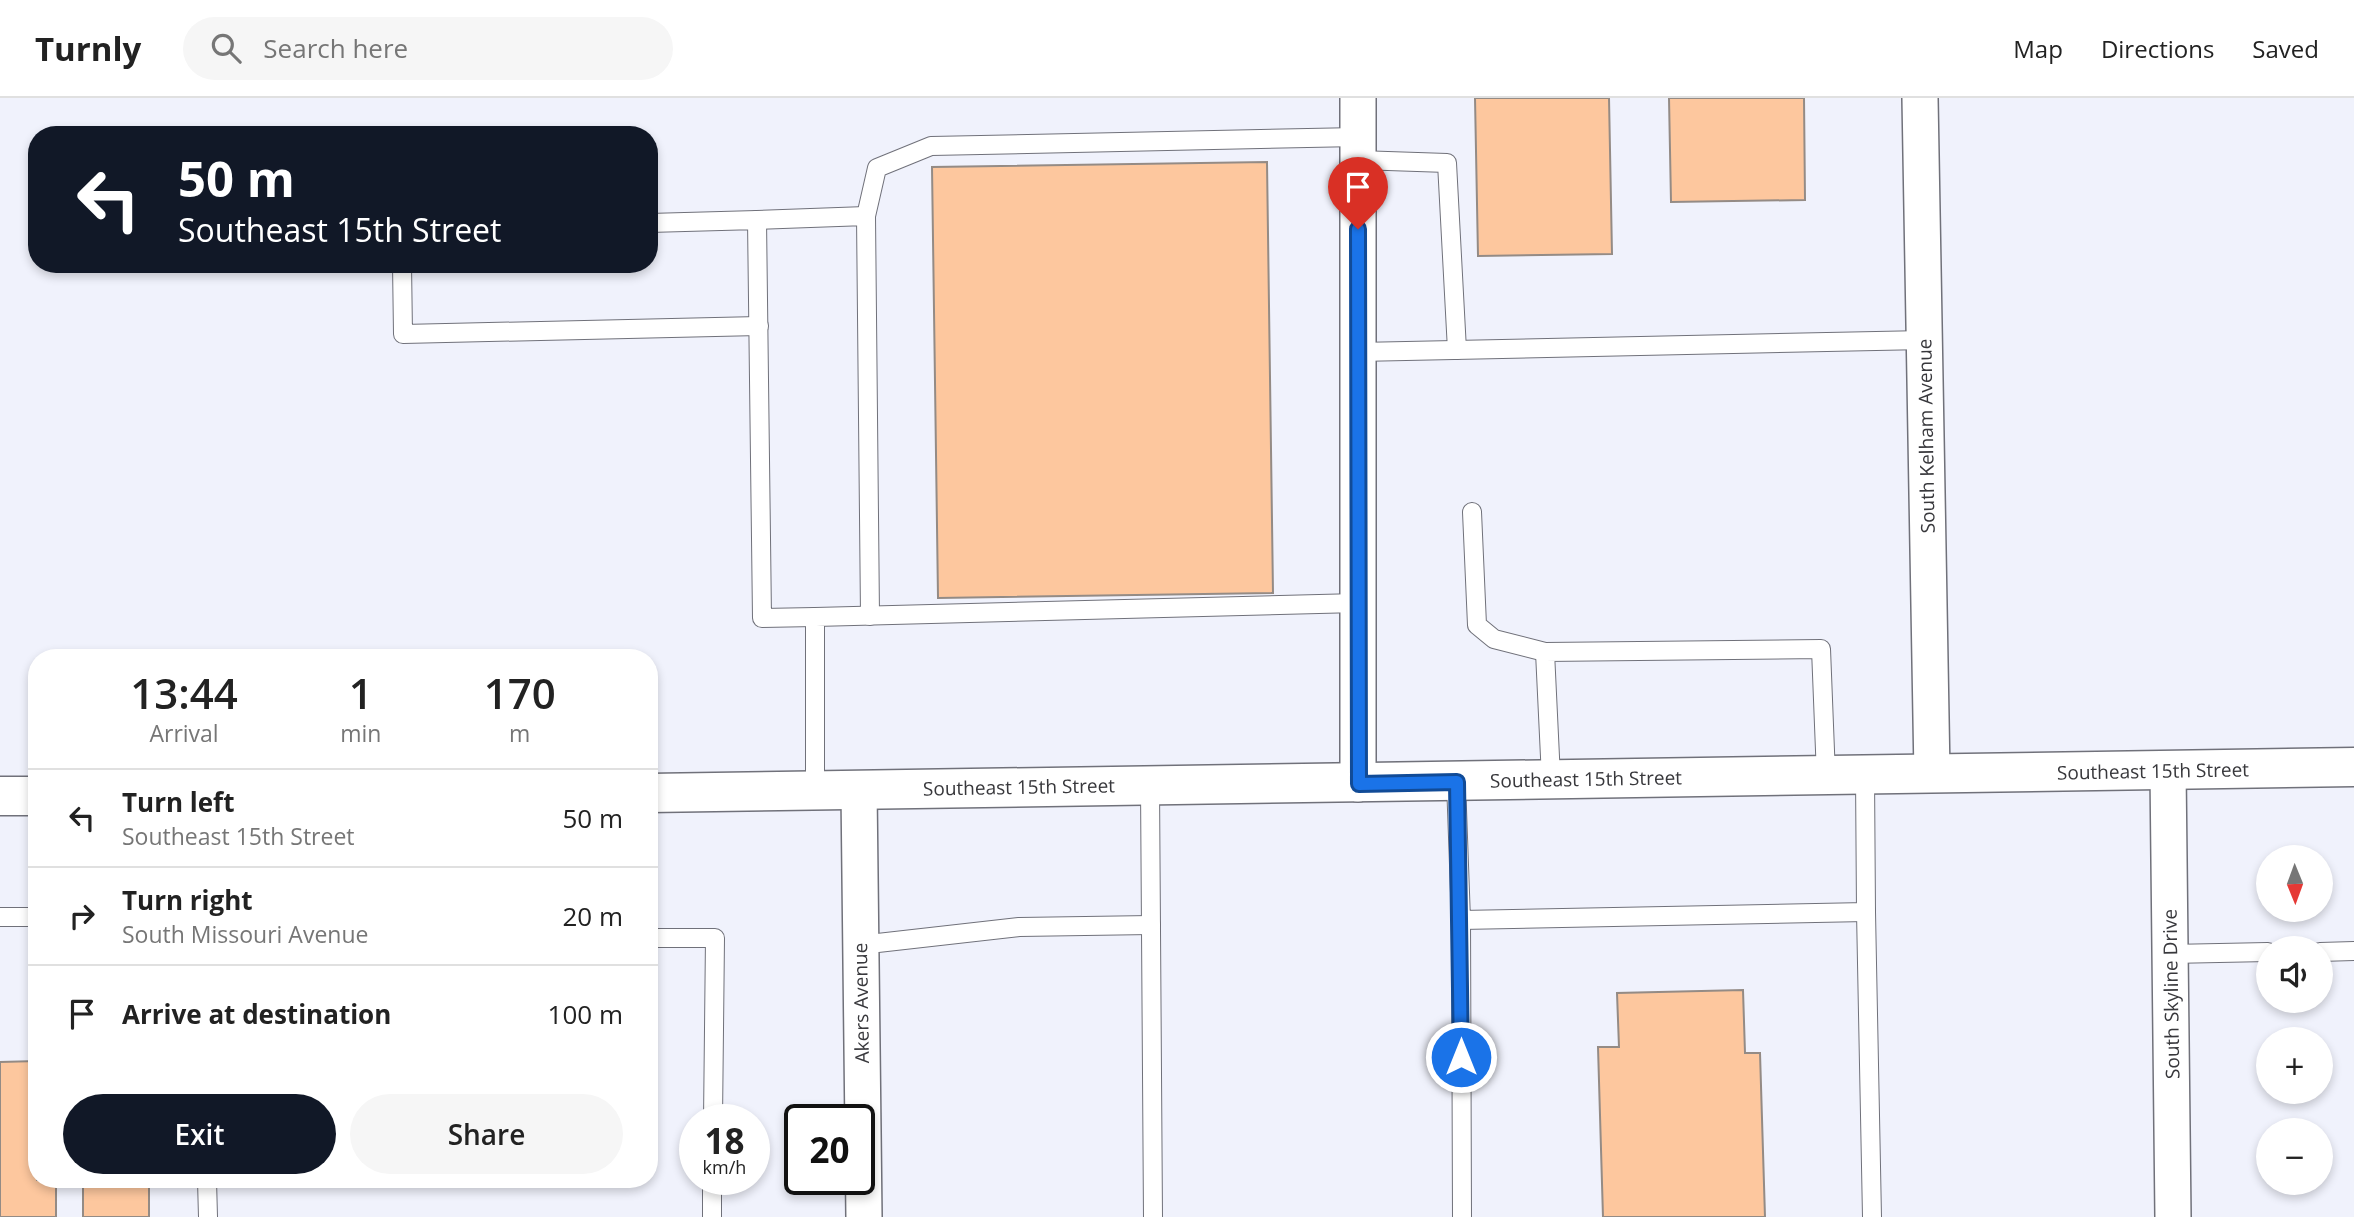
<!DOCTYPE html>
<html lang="en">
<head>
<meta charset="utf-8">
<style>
  :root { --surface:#fff; --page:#f6f6f6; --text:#222; --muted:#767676; --line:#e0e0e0; --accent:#111827 }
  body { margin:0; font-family:"Open Sans",sans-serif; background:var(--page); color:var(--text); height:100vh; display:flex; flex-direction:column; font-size:26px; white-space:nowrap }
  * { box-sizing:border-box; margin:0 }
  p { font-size:23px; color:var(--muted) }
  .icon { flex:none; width:38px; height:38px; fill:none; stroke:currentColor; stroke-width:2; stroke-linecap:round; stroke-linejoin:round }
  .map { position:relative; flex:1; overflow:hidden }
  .drawer { position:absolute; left:28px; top:551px; width:630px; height:539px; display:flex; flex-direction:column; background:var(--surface); border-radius:28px; box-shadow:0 4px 10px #0003 }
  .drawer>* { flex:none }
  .top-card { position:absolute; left:28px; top:28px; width:630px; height:147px; border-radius:28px; box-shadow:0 4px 10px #0003; background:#111827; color:#fff; overflow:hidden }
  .needle { width:46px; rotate:179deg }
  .buttons { position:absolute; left:2256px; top:747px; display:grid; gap:14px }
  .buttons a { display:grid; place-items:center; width:77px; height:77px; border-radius:50%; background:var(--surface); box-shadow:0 4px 10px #0003; font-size:35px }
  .speed { position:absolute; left:679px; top:1006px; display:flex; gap:14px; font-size:35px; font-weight:700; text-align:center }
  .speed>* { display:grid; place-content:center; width:91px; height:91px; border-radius:50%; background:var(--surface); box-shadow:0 4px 10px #0003; line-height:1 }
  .speed small { font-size:18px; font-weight:400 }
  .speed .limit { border:4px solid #111; border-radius:10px; background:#fff; color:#111 }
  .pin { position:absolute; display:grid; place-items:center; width:60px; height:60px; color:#fff; margin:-72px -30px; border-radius:50% 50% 50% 0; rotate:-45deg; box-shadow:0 0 7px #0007 }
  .pin .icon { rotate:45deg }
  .me { position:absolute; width:77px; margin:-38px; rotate:0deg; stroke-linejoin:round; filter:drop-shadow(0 0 5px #0008) }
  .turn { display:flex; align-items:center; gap:24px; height:147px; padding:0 35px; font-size:32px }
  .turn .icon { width:91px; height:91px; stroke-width:2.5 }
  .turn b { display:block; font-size:49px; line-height:60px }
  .eta { display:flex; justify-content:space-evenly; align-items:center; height:119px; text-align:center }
  .eta b { font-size:42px; font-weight:600; line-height:49px }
  .primary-button { display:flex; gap:14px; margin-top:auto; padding:14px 35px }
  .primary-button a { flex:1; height:80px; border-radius:42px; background:var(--accent); color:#fff; font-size:28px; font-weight:600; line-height:80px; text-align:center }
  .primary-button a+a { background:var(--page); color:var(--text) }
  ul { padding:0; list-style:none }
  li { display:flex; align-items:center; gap:21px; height:98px; padding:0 35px; border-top:2px solid var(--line) }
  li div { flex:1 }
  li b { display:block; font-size:26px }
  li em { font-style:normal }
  header { display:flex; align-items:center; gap:42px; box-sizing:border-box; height:98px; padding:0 35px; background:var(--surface); border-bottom:2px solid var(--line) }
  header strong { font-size:33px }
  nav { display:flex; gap:38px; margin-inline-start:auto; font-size:24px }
  .search { width:490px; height:63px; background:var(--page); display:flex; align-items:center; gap:18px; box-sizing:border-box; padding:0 24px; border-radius:38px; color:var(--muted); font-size:26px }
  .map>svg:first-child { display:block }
  .building { fill:#fdc79e; stroke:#948b85; stroke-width:2 }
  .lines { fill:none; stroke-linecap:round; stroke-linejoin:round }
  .service-casing { stroke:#70717a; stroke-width:20 }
  .minor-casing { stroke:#70717a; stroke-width:38 }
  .secondary-casing { stroke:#70717a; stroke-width:41 }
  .service { stroke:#fff; stroke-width:18 }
  .minor { stroke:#fff; stroke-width:35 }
  .secondary { stroke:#fff; stroke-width:38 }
  .route-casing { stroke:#114b97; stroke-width:18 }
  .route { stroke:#1a73e8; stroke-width:12 }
  .labels { text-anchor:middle; stroke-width:5; stroke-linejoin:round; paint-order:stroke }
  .street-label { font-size:19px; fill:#38383c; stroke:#fff }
</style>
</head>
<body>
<header>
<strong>Turnly</strong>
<div class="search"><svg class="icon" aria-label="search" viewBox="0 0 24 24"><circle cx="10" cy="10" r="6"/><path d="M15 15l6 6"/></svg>Search here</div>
<nav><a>Map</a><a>Directions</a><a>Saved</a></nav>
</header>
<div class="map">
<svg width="2354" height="1119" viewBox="0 0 2354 1119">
  <rect width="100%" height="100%" fill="#f0f2fc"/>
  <!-- building -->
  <g class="building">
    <path d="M1475,0H1609L1612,156L1478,158Z"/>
    <path d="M1669,0H1804L1805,102L1671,104Z"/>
    <path d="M1267,64L1273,495L938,500L932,69Z"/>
    <path d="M649,850L654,1069H649Z"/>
    <path d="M1743,892L1745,955H1760L1765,1119H1603L1598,949H1619L1617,895Z"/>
    <path d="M37,963V1082H56V1119H0V964Z"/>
    <rect x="83" y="1082" width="66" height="37"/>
    <rect x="282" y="1082" width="70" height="5"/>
  </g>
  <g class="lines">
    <!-- service casing -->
    <g class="service-casing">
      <g id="service">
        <path d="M1358,62L1447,65L1457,252"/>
        <path d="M866,118L877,70L931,48L1358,39"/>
        <path d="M757,122L866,118L870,518"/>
        <path d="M649,125L757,122L762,520L815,519"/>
        <path d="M402,166L403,236L759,228"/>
        <path d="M1358,254L1925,242"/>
        <path d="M1472,414L1477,527L1494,541L1545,554"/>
        <path d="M1551,680L1545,554L1821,551L1826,678"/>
        <path d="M1456,684L1461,822L1866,814L1865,677"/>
        <path d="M1150,688L1153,1119"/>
        <path d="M815,692V519L1358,505"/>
        <path d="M1866,814L1872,1119"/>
        <path d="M0,819H37"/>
        <path d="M1461,822L1462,1119"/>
        <path d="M649,840H715L713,1022"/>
        <path d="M860,847L1019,829L1151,827"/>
        <path d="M2320,854L2354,853"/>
        <path d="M2170,856L2268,854"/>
        <path d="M207,1082L208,1119"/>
        <path d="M712,1119V1082"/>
      </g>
    </g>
    <!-- minor casing -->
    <g class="minor-casing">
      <g id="minor">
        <path d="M1358,0V686"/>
        <path d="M1920,0L1932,676"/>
        <path d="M2168,672L2173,1119"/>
        <path d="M859,692L864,1119"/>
      </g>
    </g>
    <!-- secondary casing -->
    <g class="secondary-casing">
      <g id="secondary">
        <path d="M649,695L2354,669"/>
        <path d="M0,698H37"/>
      </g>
    </g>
    <!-- service -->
    <use href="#service" class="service"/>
    <!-- minor -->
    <use href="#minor" class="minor"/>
    <!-- secondary -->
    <use href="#secondary" class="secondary"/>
  </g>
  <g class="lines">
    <!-- route casing -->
    <g class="route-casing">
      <path id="route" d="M1358,131L1359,686L1457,684L1461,959"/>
    </g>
    <!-- route -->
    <use href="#route" class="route"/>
  </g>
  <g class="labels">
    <!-- street labels -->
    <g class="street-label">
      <text transform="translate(1926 338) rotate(-91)" y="7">South Kelham Avenue</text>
      <text transform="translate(2153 673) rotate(-1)" y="7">Southeast 15th Street</text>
      <text transform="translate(1586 681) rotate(-1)" y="7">Southeast 15th Street</text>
      <text transform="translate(1019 689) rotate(-1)" y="7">Southeast 15th Street</text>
      <text transform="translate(2171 896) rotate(-91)" y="7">South Skyline Drive</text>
      <text transform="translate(861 905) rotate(-91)" y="7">Akers Avenue</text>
    </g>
  </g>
</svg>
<div class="buttons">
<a><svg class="needle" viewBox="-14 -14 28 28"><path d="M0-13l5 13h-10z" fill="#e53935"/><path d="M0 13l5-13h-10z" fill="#767676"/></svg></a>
<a><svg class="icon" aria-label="sound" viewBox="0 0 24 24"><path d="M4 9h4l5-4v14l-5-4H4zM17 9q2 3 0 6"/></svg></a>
<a>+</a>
<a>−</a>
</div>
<div class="speed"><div>18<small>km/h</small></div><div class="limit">20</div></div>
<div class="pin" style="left:1358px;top:131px;background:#d93025"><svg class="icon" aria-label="arrive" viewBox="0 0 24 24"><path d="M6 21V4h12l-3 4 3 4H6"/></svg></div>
<svg class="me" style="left:1461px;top:959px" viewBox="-20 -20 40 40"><circle r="17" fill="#1a73e8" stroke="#fff" stroke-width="3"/><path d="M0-11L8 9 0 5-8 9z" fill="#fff"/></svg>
<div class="top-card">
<div class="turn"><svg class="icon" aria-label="left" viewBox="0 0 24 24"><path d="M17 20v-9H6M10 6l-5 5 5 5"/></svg><div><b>50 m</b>Southeast 15th Street</div></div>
</div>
<section class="drawer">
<div class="eta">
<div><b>13:44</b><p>Arrival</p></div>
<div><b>1</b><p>min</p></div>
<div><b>170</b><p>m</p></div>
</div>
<ul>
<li><svg class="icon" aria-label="left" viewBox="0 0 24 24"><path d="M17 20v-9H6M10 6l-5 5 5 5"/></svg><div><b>Turn left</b><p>Southeast 15th Street</p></div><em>50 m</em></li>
<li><svg class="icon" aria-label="right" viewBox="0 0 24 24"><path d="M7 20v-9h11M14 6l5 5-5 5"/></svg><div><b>Turn right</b><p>South Missouri Avenue</p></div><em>20 m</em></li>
<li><svg class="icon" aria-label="arrive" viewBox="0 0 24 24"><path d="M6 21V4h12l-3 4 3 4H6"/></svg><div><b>Arrive at destination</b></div><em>100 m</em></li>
</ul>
<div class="primary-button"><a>Exit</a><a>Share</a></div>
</section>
</div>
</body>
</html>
